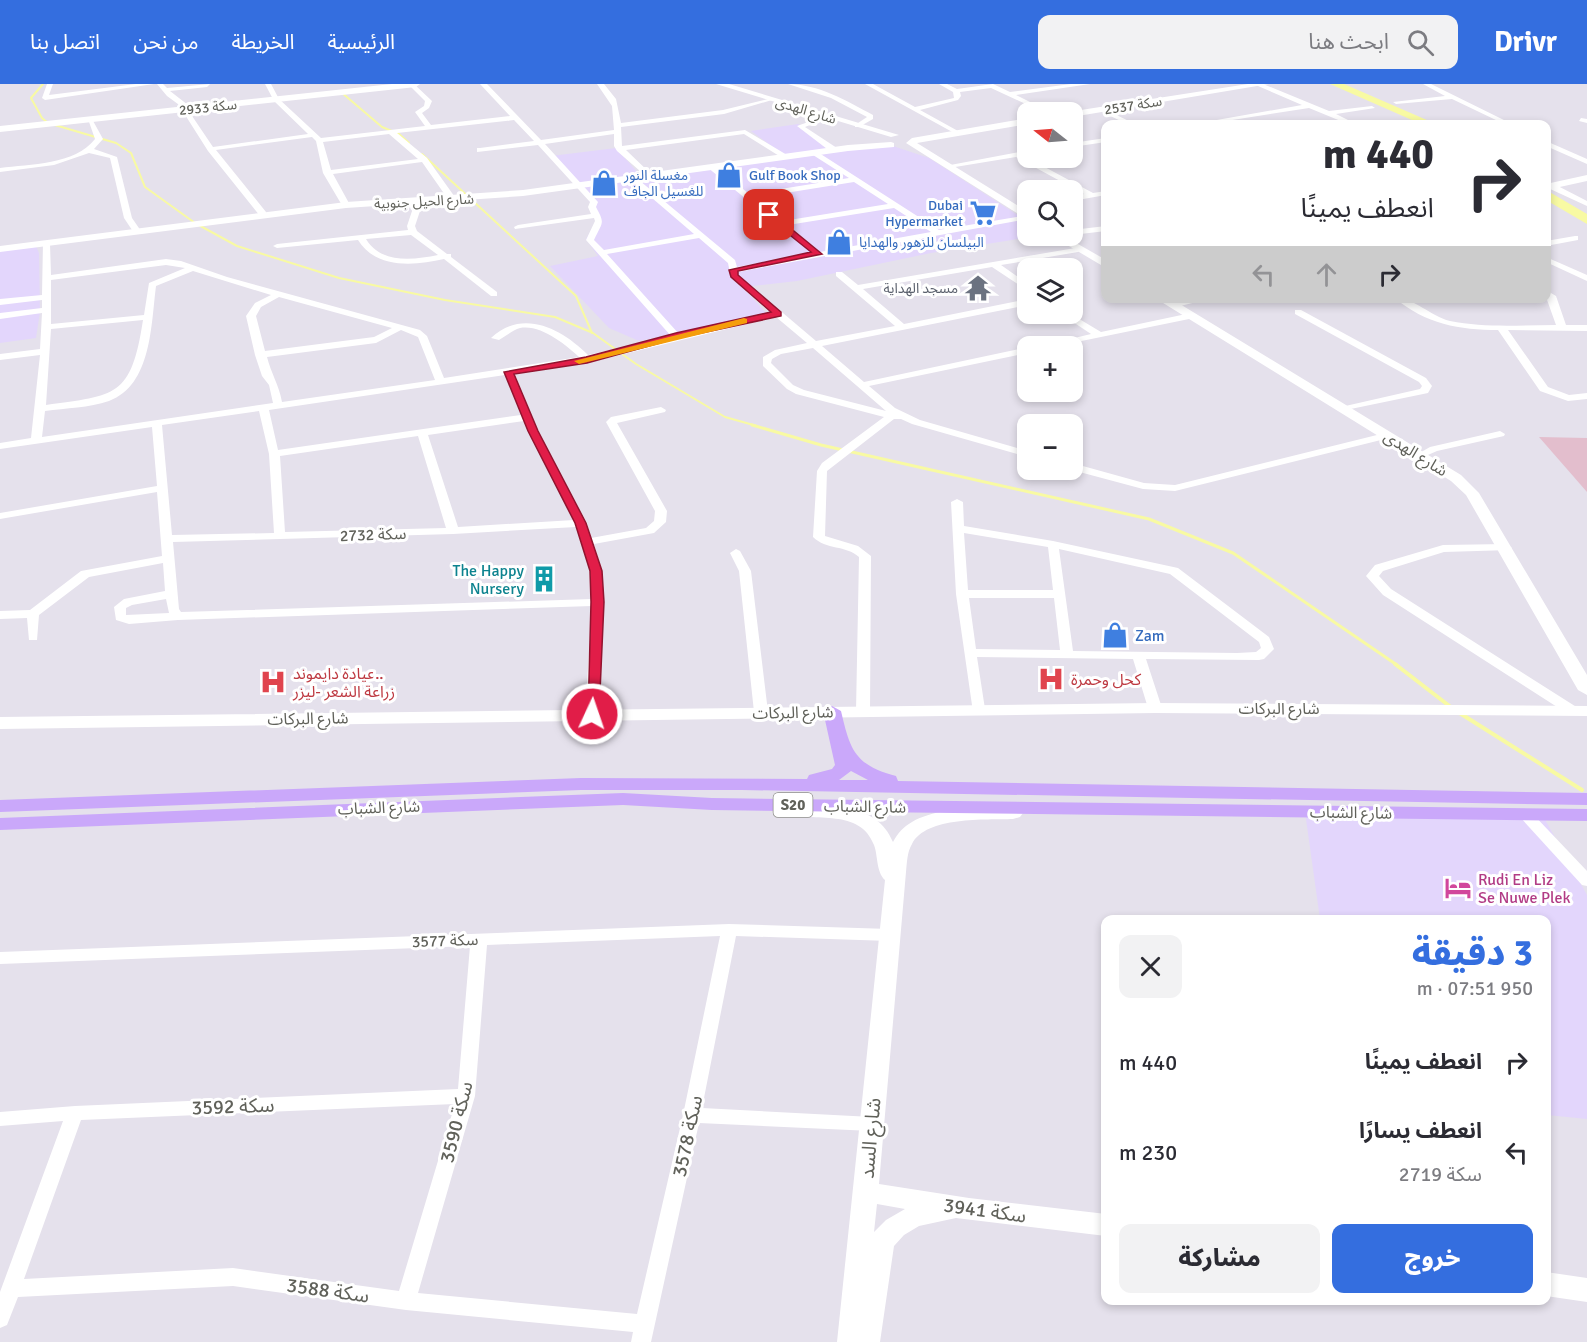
<!DOCTYPE html>
<html lang="ar">
<head>
<meta charset="utf-8">
<style>
  :root { --surface:#fff; --page:#f2f2f3; --text:#2b2b33; --muted:#7c7c81; --accent:#346edf }
  body { margin:0; font-family:Signika,"Noto Sans Arabic",sans-serif; background:var(--page); color:var(--text); direction:rtl; height:100vh; display:flex; flex-direction:column; font-size:22px; white-space:nowrap }
  * { box-sizing:border-box; margin:0 }
  p { font-size:20px; color:var(--muted) }
  .icon { flex:none; width:33px; height:33px; fill:none; stroke:currentColor; stroke-width:2; stroke-linecap:round; stroke-linejoin:round }
  .map { position:relative; flex:1; overflow:hidden; direction:ltr }
  .panel { position:absolute; left:1101px; top:831px; width:450px; height:390px; display:flex; flex-direction:column; background:var(--surface); border-radius:12px; box-shadow:0 3px 9px #0003; direction:rtl }
  .panel>* { flex:none }
  .guide { position:absolute; left:1101px; top:36px; width:450px; height:183px; border-radius:12px; box-shadow:0 3px 9px #0003; direction:rtl; background:#fff; color:var(--text); overflow:hidden }
  .needle { width:39px; rotate:287deg }
  .tools { position:absolute; left:1017px; top:18px; display:grid; gap:12px }
  .tools a { display:grid; place-items:center; width:66px; height:66px; border-radius:12px; background:var(--surface); box-shadow:0 3px 9px #0003; font-size:30px }
  .pin { position:absolute; display:grid; place-items:center; width:51px; height:51px; color:#fff; margin:-26px; border-radius:12px; box-shadow:0 3px 9px #0006 }
  .me { position:absolute; width:66px; margin:-33px; rotate:3deg; stroke-linejoin:round; filter:drop-shadow(0 0 4px #0008) }
  .turn { display:flex; align-items:center; gap:21px; height:126px; padding:0 18px; font-size:27px }
  .turn .icon { width:78px; height:78px; stroke-width:2.5 }
  .turn b { display:block; font-size:42px; line-height:51px }
  .lanes { display:flex; align-items:center; height:57px; padding:0 18px; background:#0003; justify-content:center; gap:30px; direction:ltr }
  .lanes .off { opacity:.35 }
  .round { display:grid; place-items:center; flex:none; width:63px; height:63px; border-radius:12px; background:var(--page) }
  .headline { display:flex; align-items:center; justify-content:space-between; height:102px; padding:0 18px }
  h1 { font-size:36px; font-weight:800; line-height:45px; color:var(--accent) }
  .cta { display:flex; gap:12px; margin-top:auto; padding:12px 18px }
  .cta a { flex:1; height:69px; border-radius:12px; background:var(--accent); color:#fff; font-size:24px; font-weight:800; line-height:69px; text-align:center }
  .cta a+a { background:var(--page); color:var(--text) }
  ul { padding:0; list-style:none }
  li { display:flex; align-items:center; gap:18px; height:90px; padding:0 18px }
  li div { flex:1 }
  li b { display:block; font-size:22px }
  li em { font-style:normal }
  header { display:flex; align-items:center; gap:36px; box-sizing:border-box; height:84px; padding:0 30px; background:var(--accent); color:#fff }
  header strong { font-size:28px }
  nav { display:flex; gap:33px; margin-inline-start:auto; font-size:21px }
  .search { width:420px; height:54px; background:var(--page); display:flex; align-items:center; gap:15px; box-sizing:border-box; padding:0 21px; border-radius:12px; color:var(--muted); font-size:22px }
  .map>svg:first-child { display:block }
  .commercial { fill:#e3d6fc }
  .green { fill:#e3becd }
  .lines { fill:none; stroke-linecap:round; stroke-linejoin:round }
  .stream-far2 { stroke:#f8faa3; stroke-width:2 }
  .stream-far1 { stroke:#f8faa3; stroke-width:3 }
  .stream { stroke:#f8faa3; stroke-width:4 }
  .river { fill:#f8faa3; fill-rule:evenodd }
  .minor { fill:#fff; fill-rule:evenodd }
  .tertiary { fill:#fff; fill-rule:evenodd }
  .primary { fill:#caa8fa; fill-rule:evenodd }
  .route { fill:#e11d48; stroke:#92132f; stroke-width:1.5 }
  .slow { fill:#f59e0b }
  .labels { text-anchor:middle; stroke-width:6; stroke-linejoin:round; paint-order:stroke }
  .far-street-label { font-size:14px; fill:#60615a; stroke:#fff }
  .far-shop-label { font-size:14px; fill:#366cbe; stroke:#fff; text-anchor:start }
  .far-worship-label { font-size:14px; fill:#5b616d; stroke:#fff; text-anchor:end }
  .shield { fill:#fff; stroke:#90908c; stroke-width:1.5 }
  .shield-label { font-size:15px; font-weight:bold; fill:#60615a }
  .street-label { font-size:16px; fill:#60615a; stroke:#fff }
  .culture-label { font-size:16px; fill:#0d838f; stroke:#fff; text-anchor:end }
  .shop-label { font-size:16px; fill:#366cbe; stroke:#fff; text-anchor:start }
  .health-label { font-size:16px; fill:#be3a42; stroke:#fff; text-anchor:start }
  .hotel-label { font-size:16px; fill:#b23c85; stroke:#fff; text-anchor:start }
  .near-street-label { font-size:20px; fill:#60615a; stroke:#fff }
</style>
</head>
<body>
<header>
<strong>Drivr</strong>
<div class="search"><svg class="icon" aria-label="search" viewBox="0 0 24 24"><circle cx="10" cy="10" r="6"/><path d="M15 15l6 6"/></svg>ابحث هنا</div>
<nav><a>الرئيسية</a><a>الخريطة</a><a>من نحن</a><a>اتصل بنا</a></nav>
</header>
<div class="map">
<svg width="1587" height="1258" viewBox="0 0 1587 1258">
  <rect width="100%" height="100%" fill="#e5e1ec"/>
  <!-- commercial -->
  <g class="commercial">
    <path d="M798,40L842,67L893,62L929,74L1027,137L1028,152H1037L931,169L797,197L743,203L767,230L639,257L609,244L550,182L598,172L586,155L597,136L591,120L583,107L551,72L616,64L639,90L784,71L751,47Z"/>
    <path d="M36,162L39,169L40,228L36,254L0,259V167Z"/>
    <path d="M1305,728L1542,730L1587,811V1035L1547,1031L1546,836L1320,835Z"/>
  </g>
  <!-- green -->
  <path class="green" d="M1539,353L1587,354V408Z"/>
  <g class="lines">
    <!-- stream-far2 -->
    <g class="stream-far2">
      <path d="M43,0L31,14L42,34L48,39L116,59L131,69L145,103L195,139L237,162L339,194L445,216L555,233L593,249L636,280L725,333L757,342"/>
      <path d="M341,8L382,43L399,50L409,59"/>
      <path d="M422,70L576,212L592,249"/>
    </g>
    <!-- stream-far1 -->
    <path class="stream-far1" d="M752,341L821,361L1149,435L1233,469L1397,581"/>
    <!-- stream -->
    <g class="stream">
      <path d="M1395,580L1452,624"/>
      <path d="M1458,628L1582,706"/>
    </g>
    <!-- river -->
    <g class="river">
      <path d="M1330,0H1344L1436,40H1421Z"/>
      <path d="M1546,106L1587,130V140L1546,116Z"/>
    </g>
    <!-- minor -->
    <g class="minor">
      <path d="M47,0H53L49,11L136,0H154L45,16L42,14Z"/>
      <path d="M157,0H163L167,4L210,0L207,3L170,7L188,21V26L213,63L308,50L274,17L265,0H271L279,15L321,54L425,42L415,28L424,22L425,17L408,0H414L432,17L429,24L422,29L431,41L510,32L480,0H487L541,56L614,46L612,22L597,0H604L616,15L621,39L723,26L772,14V16L724,30L621,43L622,62L745,46L787,71V75H784L744,50L626,66L651,90V94H648L617,67L614,62V50L545,60L598,118L596,123C605,140 603,137 594,156L604,166L694,150L631,96L630,94L634,92L735,176L737,183L812,169L707,83L714,81L749,110L849,94L813,71V67H816L939,146L1028,131L1027,135L738,188V191L816,257L895,242L836,192V188H842L858,201L1081,163L1082,165L1078,168L1001,181L1028,200V207L992,183L863,205L904,240L1028,215V221L822,262L864,298L1028,263V269L869,302L895,324L920,336L1028,367V373L912,340L901,335H894L827,387L825,452L858,462L871,472L870,627L868,630L863,631L856,627L859,473C846,461 826,466 813,453L817,387L822,379L884,333L796,310L787,305L763,282V273L775,266L807,259L776,233L587,279L515,290L538,347L587,439L591,454L646,444L654,437L655,427L606,338L611,333L661,323L666,326L665,328L617,339L667,427L666,438L654,449L594,460L602,487L604,518L599,630L597,633L592,634L585,630L592,522L178,536L129,540L116,536L114,523L124,515L165,507L163,479L89,493L39,531L37,556H29L27,534L0,535V527L30,526L81,487L162,472L157,408L0,435V429L157,402L152,343L0,365V359L31,354L40,271L0,276V270L40,265L42,229L0,235V229L42,224V216L0,221V215L42,211L43,158L50,160L51,191L166,175L181,177L227,193L420,246L427,252L444,294L579,273C566,261 541,240 520,244C513,246 506,252 499,256L491,254C523,224 562,245 588,271L671,252L586,156L595,137L594,134L515,145L514,143L518,141L591,130L588,123L590,118L538,61L477,68V64H480L534,57L514,36L397,49L427,74L457,116L453,118H450L422,78L333,90L350,121L343,123L323,89L316,57L312,53L216,66L266,128V132H260L208,67L182,26V23L167,12ZM389,50L418,75L331,86L323,58ZM854,98L888,120L783,137L754,114ZM894,124L931,148L820,168L788,141ZM699,154L728,179L731,194L771,229L679,250L607,170ZM166,181L185,184L149,199L144,231L51,240V196ZM193,187L271,211L255,219L246,232L255,271L262,292L269,301L273,319L42,353L45,327C66,324 89,324 109,317C152,301 151,240 156,202ZM279,213L392,244L374,253L265,267L256,232L261,223ZM143,236C131,314 116,311 46,321L51,245ZM401,246L418,253L435,296L282,318C279,301 271,289 267,273L376,259ZM813,264L886,327L804,306L793,301L771,279L772,275L781,270ZM505,291L521,331L278,366L269,326ZM259,327L269,370L274,449L172,451L162,341ZM524,337L574,436L458,443L428,351ZM418,352L446,444L285,448L280,372ZM576,443L590,487L592,515L181,528L179,525L173,458L453,450ZM166,515L169,529L126,531V524L132,521Z"/>
      <path d="M788,0C818,0 847,17 873,31V35L859,43H855V41L867,33L831,14Z"/>
      <path d="M865,0H873L915,23L954,14L953,8L939,0H947L957,5L993,0L1010,8L1071,0H1090L1016,11L1050,28H1043L991,4L960,8L961,12L958,16L920,26L958,47L960,48L956,50Z"/>
      <path d="M1257,0H1263L1329,27L1372,22L1375,24L1336,30L1356,40H1348L1309,24L1207,40H1194L1302,21L1258,2Z"/>
      <path d="M1423,0H1431L1512,40H1476L1479,38L1498,37L1452,15L1396,20L1393,18L1445,12Z"/>
      <path d="M1100,25H1104L1135,40H1127L1100,27Z"/>
      <path d="M825,32L830,33L805,43L837,64V68H831L797,42Z"/>
      <path d="M1581,34L1587,35V39L1579,37Z"/>
      <path d="M88,35H92L103,55L94,65L117,73L132,134L141,147L140,149H134L124,134L110,74L89,69L54,81L0,88V84C30,80 75,81 95,55Z"/>
      <path d="M1106,54V58L1072,63V59Z"/>
      <path d="M1546,57L1587,75V80L1546,62Z"/>
      <path d="M1025,67H1028V71H1024L1028,74L1093,109L1106,107V111L1072,117V113L1084,110L1016,73L949,84L945,82Z"/>
      <path d="M1548,100H1554L1587,117V122L1548,104Z"/>
      <path d="M419,116L423,118L415,142L417,147L447,170H451V173L497,208V212H491L444,175C414,182 376,185 358,156L277,164L273,162L277,160L408,146L407,142L415,118ZM411,151L438,171C413,176 381,180 366,155Z"/>
      <path d="M1028,121V125L1015,127L1011,125Z"/>
      <path d="M1106,142V147L1072,151V146Z"/>
      <path d="M1575,152H1578V156L1546,162V157Z"/>
      <path d="M1546,173L1587,191V197L1546,178Z"/>
      <path d="M1546,206L1556,212L1566,241H1587V247L1508,246L1548,303L1569,311L1587,309V315L1568,317L1540,307L1498,246C1460,246 1425,240 1395,214C1415,214 1430,232 1450,237C1484,244 1521,241 1556,241L1546,213Z"/>
      <path d="M1192,214H1213L1172,224L1168,221Z"/>
      <path d="M1295,226H1301L1426,294L1432,302L1428,309L1341,327V323L1420,305L1422,302L1419,298L1295,230Z"/>
      <path d="M1191,229L1196,232L1194,234L1057,262H1041L1091,250L1061,230H1071L1101,248Z"/>
      <path d="M1500,347L1505,350L1504,352L1437,367L1421,374L1416,371L1430,363Z"/>
      <path d="M1389,348L1394,351L1393,353L1175,407L1143,405L1072,386V379L1144,399L1175,401Z"/>
      <path d="M957,415L963,418L964,442L1053,457L1178,484L1269,553L1274,565L1264,575L1259,576L1146,575L1162,624L1155,628L1148,624L1133,575L977,573L985,625L983,628H973L956,510L951,418ZM964,449L1048,463L1053,506H968ZM1059,465L1170,490L1259,558L1261,564L1256,568L1237,569L1073,567ZM969,514H1054L1060,566L976,565Z"/>
      <path d="M1506,460L1512,464L1510,466L1444,468L1383,487L1379,492L1391,505L1578,624L1580,627L1578,630H1568L1383,511L1366,492L1375,481L1443,461Z"/>
      <path d="M736,465L740,467L751,487L768,628L761,632L754,628L739,487L730,469Z"/>
      <path d="M1525,725L1530,727L1587,787V802L1582,801L1520,733L1518,730L1520,727Z"/>
      <path d="M729,840L890,845L896,847L898,851L896,855L890,857L736,852L702,1024L872,1033L878,1035L881,1040L878,1045L872,1047L699,1039L651,1258H631L633,1248L406,1226L233,1202L18,1213L7,1241L0,1244V1208L63,1037L0,1042V1028L75,1022L458,1005L470,862L0,880V868ZM720,852L683,1031L637,1230L418,1209L475,1012L487,861ZM455,1020L399,1207L233,1184L24,1195L81,1036Z"/>
    </g>
    <!-- tertiary -->
    <g class="tertiary">
      <path d="M392,0H420L416,3L0,48V42Z"/>
      <path d="M716,0H729L899,51L891,53Z"/>
      <path d="M1248,0H1269L1072,33V28H1068Z"/>
      <path d="M1028,34V40L917,59L1028,128V136L906,59L912,54Z"/>
      <path d="M891,58L894,59V63L848,67L523,112L346,124L0,168V162L346,118L523,106L848,61Z"/>
      <path d="M1587,91V97L1546,106V100Z"/>
      <path d="M1052,152H1064L1106,176V184Z"/>
      <path d="M1155,214H1170L1461,391L1479,409L1587,591V611L1578,606L1466,411L1451,397Z"/>
      <path d="M1155,619L1587,622V632L1155,629L0,645V633Z"/>
      <path d="M792,720C828,722 877,718 893,758C898,749 903,743 912,738C936,724 994,718 1020,725L1023,729L1020,733L1013,735C986,736 926,732 912,760C907,768 907,779 906,788L879,1100L969,1114L1106,1130V1152L956,1134L919,1142L904,1151L894,1162L880,1258H837L885,796C876,788 878,771 874,761C860,724 815,738 785,730L782,726L785,722ZM877,1120L905,1125L886,1136L874,1148Z"/>
      <path d="M1546,1188L1587,1194V1218L1546,1212Z"/>
    </g>
    <!-- primary -->
    <g class="primary">
      <path d="M832,622L841,627C850,665 854,681 896,692L898,697L1587,709V721L742,706H581L0,728V716L581,694L807,695L809,691L832,685L835,681L823,627ZM851,687L868,696H839Z"/>
      <path d="M623,709L712,714L1587,725V737L712,726L623,721L0,746V734Z"/>
    </g>
  </g>
  <!-- route -->
  <path class="route" d="M766,129H772L822,170L738,187V191L781,228V232L678,254L587,279L514,290L538,347L586,439L602,487L604,518L599,630L592,634L588,633L591,518L590,487L575,439L528,347L504,288L586,273L676,249L771,228L731,193L729,186L811,168L766,132Z"/>
  <!-- slow -->
  <path class="slow" d="M744,234L747,235V239L579,280L574,277Z"/>
  <!-- icons -->
  <defs>
    <g id="shop-bare" transform="scale(2.07)"><path d="M-5-2.5h2.3a2.7 3.5 0 0 1 5.4 0H5L5.5 6h-11ZM-1.5-2.5h3a1.5 2.3 0 0 0-3 0Z" fill="#3f7fe0" stroke="#fff" stroke-width="2.5" paint-order="stroke"/></g>
    <g id="supermarket-bare" transform="scale(2.07)"><path d="M-6-5.5h2.5l.6 2H6L4.5 2H-2.5L-4.4-4H-6ZM-1.5 3.2a1.3 1.3 0 1 0 .1 0ZM3 3.2a1.3 1.3 0 1 0 .1 0Z" fill="#3f7fe0" stroke="#fff" stroke-width="2.5" paint-order="stroke"/></g>
    <g id="temple-bare" transform="scale(2.07)"><path d="M0-6L5-2H3V0L6.5 2.5H4V6H1.5V3h-3V6H-4V2.5H-6.5L-3 0V-2H-5Z" fill="#6b7280" stroke="#fff" stroke-width="2.5" paint-order="stroke"/></g>
    <g id="building-bare" transform="scale(2.07)"><path d="M-4-6H4V6H1V3H-1V6H-4ZM-2.5-4.3h1.7v1.8h-1.7ZM.8-4.3h1.7v1.8H.8ZM-2.5-1h1.7V.8h-1.7ZM.8-1h1.7V.8H.8Z" fill="#0f9aa8" stroke="#fff" stroke-width="2.5" paint-order="stroke"/></g>
    <g id="hospital-bare" transform="scale(2.07)"><path d="M-5-5h3v3.5h4V-5h3V5h-3V1.5h-4V5h-3Z" fill="#e0444e" stroke="#fff" stroke-width="2.5" paint-order="stroke"/></g>
    <g id="hotel-bare" transform="scale(2.07)"><path d="M-6-4.5h1.5V1H6V5H4.5V3h-9V5H-6ZM-4 0a1.8 1.8 0 1 1 3.6 0ZM.5 0V-2.5h3Q6-2.5 6 0Z" fill="#d1479c" stroke="#fff" stroke-width="2.5" paint-order="stroke"/></g>
  </defs>
  <g fill-rule="evenodd">
    <use href="#shop-bare" x="729" y="91"/>
    <use href="#shop-bare" x="604" y="99"/>
    <use href="#supermarket-bare" x="983" y="129"/>
    <use href="#shop-bare" x="839" y="158"/>
    <use href="#temple-bare" x="978" y="204"/>
    <use href="#building-bare" x="544" y="495"/>
    <use href="#shop-bare" x="1115" y="551"/>
    <use href="#hospital-bare" x="1051" y="595"/>
    <use href="#hospital-bare" x="273" y="598"/>
    <use href="#hotel-bare" x="1458" y="804"/>
  </g>
  <g class="labels">
    <!-- far-street labels -->
    <g class="far-street-label">
      <text transform="translate(1133 21) rotate(-9)" y="5">سكة 2537</text>
      <text transform="translate(208 23) rotate(-6)" y="5">سكة 2933</text>
      <text transform="translate(806 26) rotate(17)" y="5">شارع الهدى</text>
      <text transform="translate(424 117) rotate(-3)" y="5">شارع الحيل جنوبية</text>
    </g>
    <!-- far-shop labels -->
    <g class="far-shop-label">
      <text x="624" y="96">مغسلة النور<tspan x="624" dy="16">للغسيل الجاف</tspan></text>
      <text x="749" y="96">Gulf Book Shop</text>
      <text x="963" y="126" text-anchor="end">Dubai<tspan x="963" dy="16">Hypermarket</tspan></text>
      <text x="859" y="163">البيلسان للزهور والهدايا</text>
    </g>
    <!-- far-worship labels -->
    <g class="far-worship-label">
      <text x="958" y="209">مسجد الهداية</text>
    </g>
    <!-- shield labels -->
    <rect class="shield" x="773.5" y="709" width="39" height="24" rx="4.5"/>
    <g class="shield-label">
      <text x="793" y="726">S20</text>
    </g>
    <!-- street labels -->
    <g class="street-label">
      <text transform="translate(1416 369) rotate(32)" y="6">شارع الهدى</text>
      <text transform="translate(373 450) rotate(-2)" y="6">سكة 2732</text>
      <text x="1279" y="630">شارع البركات</text>
      <text transform="translate(793 628) rotate(-1)" y="6">شارع البركات</text>
      <text transform="translate(308 634) rotate(-1)" y="6">شارع البركات</text>
      <text transform="translate(865 722) rotate(1)" y="6">شارع الشباب</text>
      <text transform="translate(379 723) rotate(-2)" y="6">شارع الشباب</text>
      <text transform="translate(1351 728) rotate(1)" y="6">شارع الشباب</text>
      <text transform="translate(445 856) rotate(-2)" y="6">سكة 3577</text>
    </g>
    <!-- culture labels -->
    <g class="culture-label">
      <text x="524" y="492">The Happy<tspan x="524" dy="18">Nursery</tspan></text>
    </g>
    <!-- shop labels -->
    <g class="shop-label">
      <text x="1135" y="557">Zam</text>
    </g>
    <!-- health labels -->
    <g class="health-label">
      <text x="293" y="595">عيادة دايموند..<tspan x="293" dy="18">زراعة الشعر -ليزر</tspan></text>
      <text x="1071" y="601">كحل وحمرة</text>
    </g>
    <!-- hotel labels -->
    <g class="hotel-label">
      <text x="1478" y="801">Rudi En Liz<tspan x="1478" dy="18">Se Nuwe Plek</tspan></text>
    </g>
    <!-- near-street labels -->
    <g class="near-street-label">
      <text transform="translate(233 1022) rotate(-2)" y="7">سكة 3592</text>
      <text transform="translate(456 1038) rotate(-76)" y="7">سكة 3590</text>
      <text transform="translate(687 1052) rotate(-78)" y="7">سكة 3578</text>
      <text transform="translate(870 1054) rotate(-85)" y="7">شارع السد</text>
      <text transform="translate(985 1126) rotate(8)" y="7">سكة 3941</text>
      <text transform="translate(328 1206) rotate(8)" y="7">سكة 3588</text>
    </g>
  </g>
</svg>
<div class="tools">
<a><svg class="needle" viewBox="-14 -14 28 28"><path d="M0-13l5 13h-10z" fill="#e53935"/><path d="M0 13l5-13h-10z" fill="#7c7c81"/></svg></a>
<a><svg class="icon" aria-label="search" viewBox="0 0 24 24"><circle cx="10" cy="10" r="6"/><path d="M15 15l6 6"/></svg></a>
<a><svg class="icon" aria-label="layers" viewBox="0 0 24 24"><path d="M12 4l9 5-9 5-9-5zM3 14l9 5 9-5"/></svg></a>
<a>+</a>
<a>−</a>
</div>
<div class="pin" style="left:769px;top:131px;background:#d93025"><svg class="icon" aria-label="arrive" viewBox="0 0 24 24"><path d="M6 21V4h12l-3 4 3 4H6"/></svg></div>
<svg class="me" style="left:592px;top:630px" viewBox="-20 -20 40 40"><circle r="17" fill="#e11d48" stroke="#fff" stroke-width="3"/><path d="M0-11L8 9 0 5-8 9z" fill="#fff"/></svg>
<div class="guide">
<div class="turn"><svg class="icon" aria-label="right" viewBox="0 0 24 24"><path d="M7 20v-9h11M14 6l5 5-5 5"/></svg><div><b>440 m</b>انعطف يمينًا</div></div>
<div class="lanes"><svg class="icon off" aria-label="left" viewBox="0 0 24 24"><path d="M17 20v-9H6M10 6l-5 5 5 5"/></svg><svg class="icon off" aria-label="ahead" viewBox="0 0 24 24"><path d="M12 20V5M6 11l6-6 6 6"/></svg><svg class="icon" aria-label="right" viewBox="0 0 24 24"><path d="M7 20v-9h11M14 6l5 5-5 5"/></svg></div>
</div>
<section class="panel">
<div class="headline"><div><h1>3 دقيقة</h1><p>950 m · 07:51</p></div><a class="round"><svg class="icon" aria-label="close" viewBox="0 0 24 24"><path d="M6 6l12 12M18 6L6 18"/></svg></a></div>
<ul>
<li><svg class="icon" aria-label="right" viewBox="0 0 24 24"><path d="M7 20v-9h11M14 6l5 5-5 5"/></svg><div><b>انعطف يمينًا</b></div><em>440 m</em></li>
<li><svg class="icon" aria-label="left" viewBox="0 0 24 24"><path d="M17 20v-9H6M10 6l-5 5 5 5"/></svg><div><b>انعطف يسارًا</b><p>سكة 2719</p></div><em>230 m</em></li>
</ul>
<div class="cta"><a>خروج</a><a>مشاركة</a></div>
</section>
</div>
</body>
</html>
